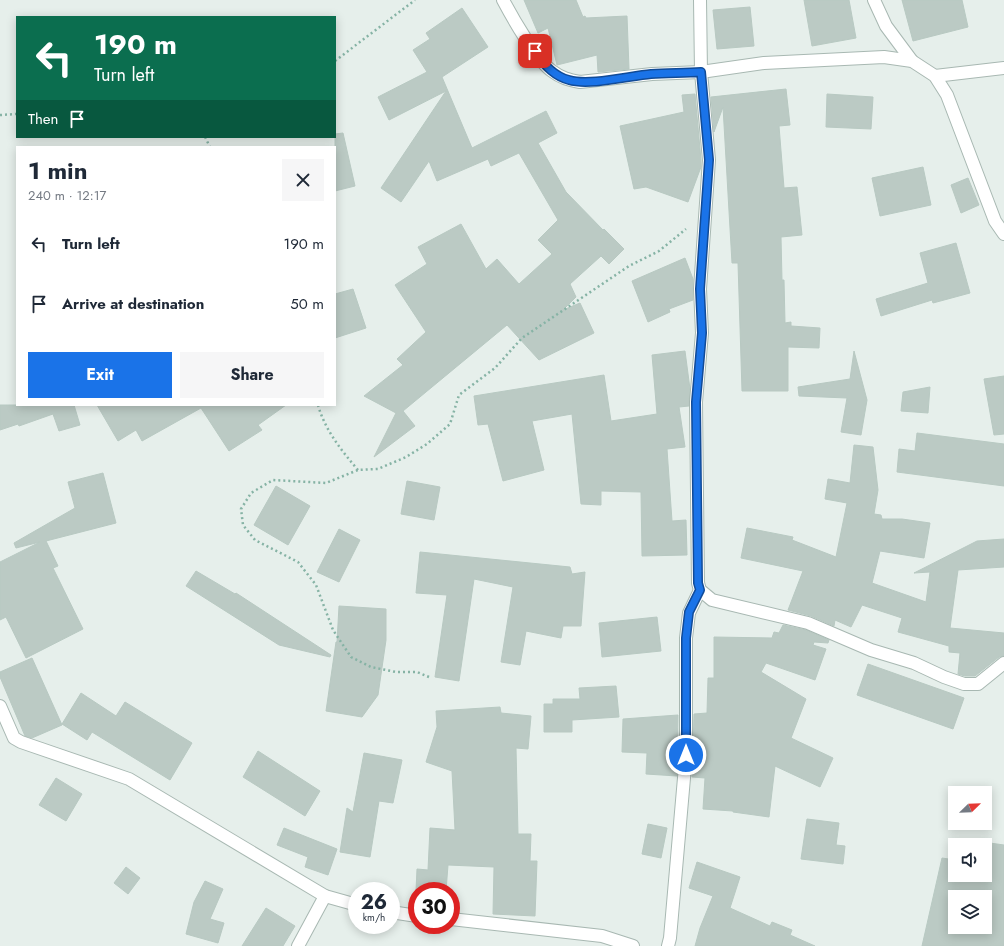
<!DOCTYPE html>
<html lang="en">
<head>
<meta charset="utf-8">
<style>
  :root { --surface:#fff; --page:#f6f6f7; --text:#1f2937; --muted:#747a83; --accent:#1a73e8 }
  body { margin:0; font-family:Jost,sans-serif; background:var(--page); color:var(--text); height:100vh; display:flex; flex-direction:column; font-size:15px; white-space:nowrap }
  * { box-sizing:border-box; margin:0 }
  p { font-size:13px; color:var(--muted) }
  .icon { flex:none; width:22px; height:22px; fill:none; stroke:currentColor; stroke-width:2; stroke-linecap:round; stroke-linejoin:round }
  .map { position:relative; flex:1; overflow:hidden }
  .side { position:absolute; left:16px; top:146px; width:320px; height:260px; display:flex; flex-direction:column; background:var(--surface); border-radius:0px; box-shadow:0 2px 10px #0003 }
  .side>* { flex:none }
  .guide { position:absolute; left:16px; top:16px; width:320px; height:122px; border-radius:0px; box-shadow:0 2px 10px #0003; background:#0b6e4f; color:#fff; overflow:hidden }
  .needle { width:26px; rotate:67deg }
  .tools { position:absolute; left:948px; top:786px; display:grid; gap:8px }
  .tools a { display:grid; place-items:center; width:44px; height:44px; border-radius:0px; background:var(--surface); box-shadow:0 2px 10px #0003; font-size:20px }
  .speed { position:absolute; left:348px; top:882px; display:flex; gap:8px; font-size:20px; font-weight:700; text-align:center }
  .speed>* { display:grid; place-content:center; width:52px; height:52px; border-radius:50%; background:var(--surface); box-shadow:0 2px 10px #0003; line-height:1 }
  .speed small { font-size:10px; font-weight:400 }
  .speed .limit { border:6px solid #d22; background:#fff; color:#111 }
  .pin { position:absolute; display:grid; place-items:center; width:34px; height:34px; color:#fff; margin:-17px; border-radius:8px; box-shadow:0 2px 6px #0006 }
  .me { position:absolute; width:44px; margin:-22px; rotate:0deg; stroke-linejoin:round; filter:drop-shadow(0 0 3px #0008) }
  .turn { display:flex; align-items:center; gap:14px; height:84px; padding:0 12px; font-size:18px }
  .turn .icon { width:52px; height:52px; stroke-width:2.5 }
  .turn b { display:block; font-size:28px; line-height:34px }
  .then { display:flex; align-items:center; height:38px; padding:0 12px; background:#0003; gap:8px; font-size:15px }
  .round { display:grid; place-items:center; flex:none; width:42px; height:42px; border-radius:0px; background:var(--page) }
  .overview { display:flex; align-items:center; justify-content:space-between; height:68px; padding:0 12px }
  h1 { font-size:24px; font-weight:700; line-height:30px }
  .primary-button { display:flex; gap:8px; margin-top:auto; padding:8px 12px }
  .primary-button a { flex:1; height:46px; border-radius:0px; background:var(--accent); color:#fff; font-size:16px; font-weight:700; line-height:46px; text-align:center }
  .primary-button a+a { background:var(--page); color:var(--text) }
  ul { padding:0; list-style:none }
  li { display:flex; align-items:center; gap:12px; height:60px; padding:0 12px }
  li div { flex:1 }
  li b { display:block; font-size:15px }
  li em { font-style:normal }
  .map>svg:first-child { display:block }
  .building { fill:#bbcac4; stroke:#b8c9c2; fill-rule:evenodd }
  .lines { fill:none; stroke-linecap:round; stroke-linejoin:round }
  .street-casing { stroke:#a8b8b2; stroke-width:14 }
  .path { stroke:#86b3a5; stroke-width:2.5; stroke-dasharray:2 3; stroke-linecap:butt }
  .street { stroke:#fff; stroke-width:12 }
  .route-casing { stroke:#114b97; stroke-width:10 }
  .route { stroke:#1a73e8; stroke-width:7 }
</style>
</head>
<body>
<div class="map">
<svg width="1004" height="946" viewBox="0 0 1004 946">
  <rect width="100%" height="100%" fill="#e6efeb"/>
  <!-- building -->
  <g class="building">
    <path d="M524,0H576L583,17L585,16L586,18L627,16L629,69L598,72L597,55L557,65L548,28L538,33Z"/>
    <path d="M804,0H849L856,38L812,46Z"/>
    <path d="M902,0H962L968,27L913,41Z"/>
    <path d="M750,7L754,46L717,49L713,10Z"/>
    <path d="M462,8L488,47L442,77L472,148L546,111L557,133L538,143L566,192L603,230L604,229L624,249L609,264L601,256L570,284L576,297L563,310L580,303L594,333L539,360L507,325L403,411L415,426L374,457L396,413L364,396L403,365L397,359L426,332L395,285L427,264L418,247L461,224L486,269L497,259L519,284L552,254L538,240L558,220L519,153L491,166L488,159L437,181L429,161L401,202L381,188L446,91L389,120L378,97L427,72L413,50L430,39L426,33Z"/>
    <path d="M786,89L790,125L779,126L784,188L797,187L802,235L781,237L782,280H784L785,323L791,322V326L820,328L819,348L788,347V391H742L738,263H732L723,107L714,132L711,97Z"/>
    <path d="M695,94L701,160V167L688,202L646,187L634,189L620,126L684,112L682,95Z"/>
    <path d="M827,94L873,97L871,129L826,127Z"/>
    <path d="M343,133L355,186L335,191V134Z"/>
    <path d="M923,167L931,205L880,216L872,178Z"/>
    <path d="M968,178L979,205L961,213L951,185Z"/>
    <path d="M956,243L970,293L933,303L932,300L881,316L876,299L928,283L920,253Z"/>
    <path d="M685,258L693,279V300L669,309L670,312L648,322L632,281Z"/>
    <path d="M353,289L366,328L335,338V294Z"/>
    <path d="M685,351L690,389L689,406L679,407L685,447L667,449L672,521L686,520L687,555L642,556L641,492L601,491V505L581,504L572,414L532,421L544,470L503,481L488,424L478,425L474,396L604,375L611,421L657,414L652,355Z"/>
    <path d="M854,351L867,400L861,435L841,432L847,398L799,396L798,387L850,379Z"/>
    <path d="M1004,376V434L994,435L984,379Z"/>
    <path d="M930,387L928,413L901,411L903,392Z"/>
    <path d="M0,405H74L80,425L59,431L53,414L19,426L18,424L0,430Z"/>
    <path d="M97,405H286L258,425L262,430L229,451L201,408L142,441L136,430L118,441Z"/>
    <path d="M917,433L1004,444V486L897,472L899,449L915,451Z"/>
    <path d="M854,445L873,447L878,490L874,514L881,515L882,519H902L930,523L924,558L880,551L872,583L926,602L930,572L914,573L977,541L1004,539V567L958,570L950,628L1004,633V656L999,657L975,676H965L958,674L960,653L949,652V646L898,632L902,618L862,605L851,627L835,620L834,626L811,616L788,610L803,571L741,558L747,528L793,537L792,540L836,557L847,503L825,499L828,479L850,483Z"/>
    <path d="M103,473L116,523L46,541L58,566L53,568L83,629L26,658L6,617L0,620V562L40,542L16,548L14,543L75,508L68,482Z"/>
    <path d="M407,481L440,487L434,520L401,514Z"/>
    <path d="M276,486L310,506L288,545L254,525Z"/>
    <path d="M339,529L360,540L339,582L317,572Z"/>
    <path d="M420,552L570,567L572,574L585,572L581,626H563L561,638L526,631L520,665L501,662L513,587L474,579L459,681L435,677L447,595L416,593Z"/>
    <path d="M196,571L235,594L236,593L331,655L330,657L279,645L186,586Z"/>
    <path d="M339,606L386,609V640L378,695L362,717L326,711L336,642H337Z"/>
    <path d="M657,617L661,651L602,657L599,623Z"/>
    <path d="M783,625L806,630L829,640L828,643L814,642L813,645L826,649L815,680L766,663L761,672L806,699L791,738L833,758L820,787L775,766L769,817L733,812V811L703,809L705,778L692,777L694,714L707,713L708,678H714V637L772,638L774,632L779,633Z"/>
    <path d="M32,658L62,725L32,738L25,736L0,677V672Z"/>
    <path d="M868,664L964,698L953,729L857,695Z"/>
    <path d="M616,686L619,717L572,720V732H544V704H553V699H580L579,688Z"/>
    <path d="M81,693L116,716L125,702L192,743L170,780L92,732L87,740L62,724Z"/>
    <path d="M500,707L501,713L531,716L528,749L516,748L518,834H531L530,861H537L535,916L493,914L494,867L448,865L446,891H416L417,869L428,870L430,828L455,830L452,771L426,762L437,727L436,711Z"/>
    <path d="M678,715L677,776L646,774L647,753L622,752L623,719Z"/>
    <path d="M258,751L320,791L305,816L243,777Z"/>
    <path d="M364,753L402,760L393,803L379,801L370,857L340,852L347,808L353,812Z"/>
    <path d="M56,778L82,794L66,821L39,805Z"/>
    <path d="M807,819L839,823L836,845L845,846L843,864L801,859Z"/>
    <path d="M648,824L667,828L661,858L642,854Z"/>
    <path d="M284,828L337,849L328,875L305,867L308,857L277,845Z"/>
    <path d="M976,841L1004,845V946H922L942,858L955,860V875H985V845H976ZM955,897H985V927H955Z"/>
    <path d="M697,862L740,877L730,908L770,926L772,922L792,930L790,935L815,946H695L700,928L713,896L689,888Z"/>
    <path d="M126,867L140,878L128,894L114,883Z"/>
    <path d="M205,881L223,889L210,919L224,923L218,943L186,934L194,902Z"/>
    <path d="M266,908L295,926L283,946H242Z"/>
  </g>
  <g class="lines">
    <!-- street casing -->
    <g class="street-casing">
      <g id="street">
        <path d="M503,0C512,17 537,61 552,71C561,78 569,80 580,82L652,74L701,72L764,63L884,57L912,61L935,76L947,95L995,221L1004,234"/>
        <path d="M700,0L701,72L709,160L700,289L702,333L696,402L698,583L700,590L712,600L808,623L871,650L914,663L944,677L964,684H978L1004,663"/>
        <path d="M874,0L886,26L912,61"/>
        <path d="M935,76L1004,68"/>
        <path d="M0,706L14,738L21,742L129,779L325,896L357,905"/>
        <path d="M391,912L417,916"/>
        <path d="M451,919L602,936L633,946"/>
        <path d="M298,946L325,896"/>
        <path d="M668,946L670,938L686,755V638L689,613L700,590"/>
      </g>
    </g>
    <!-- path -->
    <g class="path">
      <path d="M335,61L415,0"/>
      <path d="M0,115L17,114"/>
      <path d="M205,137L210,147"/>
      <path d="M318,405C325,430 341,450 358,470"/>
      <path d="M429,677L417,672H396L371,667L351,657L333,630L316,585L298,562L255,540L243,525L241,509L251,493L273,480L326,483L358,470L378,469L406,457L427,444L450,424L459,395L495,368L522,338L629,266L659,251L686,229"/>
    </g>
    <!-- street -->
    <use href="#street" class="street"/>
  </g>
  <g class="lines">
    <!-- route casing -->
    <g class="route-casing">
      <path id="route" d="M535,51C543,64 553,76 569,80C589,86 629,76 651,74C668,73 684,73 701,72L709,160L700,289L702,333L696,402L698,583L700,590L689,612L686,638V755"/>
    </g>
    <!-- route -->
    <use href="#route" class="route"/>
  </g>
</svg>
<div class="tools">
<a><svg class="needle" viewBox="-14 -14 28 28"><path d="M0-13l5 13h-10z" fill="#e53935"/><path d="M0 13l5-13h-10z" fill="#747a83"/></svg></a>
<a><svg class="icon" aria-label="sound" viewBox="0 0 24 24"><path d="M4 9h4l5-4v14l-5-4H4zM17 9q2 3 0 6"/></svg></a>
<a><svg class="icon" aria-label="layers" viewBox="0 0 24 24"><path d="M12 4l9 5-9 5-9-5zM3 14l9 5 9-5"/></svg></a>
</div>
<div class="speed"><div>26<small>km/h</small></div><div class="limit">30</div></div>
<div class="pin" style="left:535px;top:51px;background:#d93025"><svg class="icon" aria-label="arrive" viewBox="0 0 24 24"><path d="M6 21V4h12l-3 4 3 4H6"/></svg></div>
<svg class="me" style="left:686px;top:755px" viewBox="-20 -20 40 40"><circle r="17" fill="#1a73e8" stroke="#fff" stroke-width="3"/><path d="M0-11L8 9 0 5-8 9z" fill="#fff"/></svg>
<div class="guide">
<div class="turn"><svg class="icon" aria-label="left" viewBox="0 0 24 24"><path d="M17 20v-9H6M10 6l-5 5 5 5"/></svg><div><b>190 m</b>Turn left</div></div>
<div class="then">Then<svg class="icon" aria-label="arrive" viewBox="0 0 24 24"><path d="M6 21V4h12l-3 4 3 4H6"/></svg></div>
</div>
<section class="side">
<div class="overview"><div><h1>1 min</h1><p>240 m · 12:17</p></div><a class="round"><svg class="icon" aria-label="close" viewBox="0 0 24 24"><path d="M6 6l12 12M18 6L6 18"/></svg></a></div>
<ul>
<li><svg class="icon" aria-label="left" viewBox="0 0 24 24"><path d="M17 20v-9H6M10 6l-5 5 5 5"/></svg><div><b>Turn left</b></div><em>190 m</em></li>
<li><svg class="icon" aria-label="arrive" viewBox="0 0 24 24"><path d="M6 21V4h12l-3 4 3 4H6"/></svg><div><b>Arrive at destination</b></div><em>50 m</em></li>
</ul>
<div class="primary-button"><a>Exit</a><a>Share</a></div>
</section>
</div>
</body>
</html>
